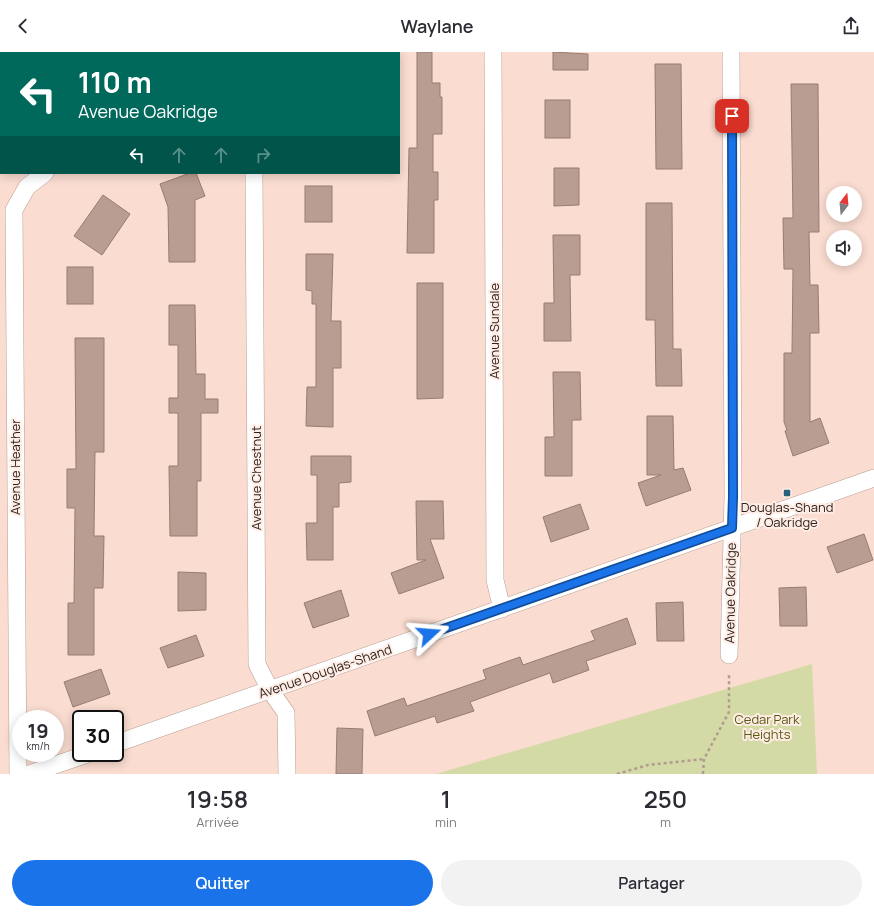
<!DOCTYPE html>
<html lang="fr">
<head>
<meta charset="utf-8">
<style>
  :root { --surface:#fff; --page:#f2f2f3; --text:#2b2b33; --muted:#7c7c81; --accent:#1a73e8 }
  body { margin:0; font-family:Manrope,sans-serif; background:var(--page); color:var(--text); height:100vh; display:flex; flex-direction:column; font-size:15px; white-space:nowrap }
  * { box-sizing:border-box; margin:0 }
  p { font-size:13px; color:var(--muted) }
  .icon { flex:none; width:22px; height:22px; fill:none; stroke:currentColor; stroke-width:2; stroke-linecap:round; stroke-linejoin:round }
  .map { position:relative; height:722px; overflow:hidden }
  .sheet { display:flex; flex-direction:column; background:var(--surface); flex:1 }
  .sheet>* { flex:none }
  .top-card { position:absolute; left:0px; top:0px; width:400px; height:122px; box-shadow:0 2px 10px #0003; background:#00695c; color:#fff; overflow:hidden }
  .needle { width:26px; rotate:16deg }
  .buttons { position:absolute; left:826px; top:134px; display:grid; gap:8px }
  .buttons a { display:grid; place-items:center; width:36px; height:36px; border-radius:50%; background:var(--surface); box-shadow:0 2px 10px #0003; font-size:20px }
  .speed { position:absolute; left:12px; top:658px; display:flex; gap:8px; font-size:20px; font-weight:700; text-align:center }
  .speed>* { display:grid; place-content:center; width:52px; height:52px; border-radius:50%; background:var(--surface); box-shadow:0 2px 10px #0003; line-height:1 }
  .speed small { font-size:10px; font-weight:400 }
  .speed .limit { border:2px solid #111; border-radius:6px; background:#fff; color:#111 }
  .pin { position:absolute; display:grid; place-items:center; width:34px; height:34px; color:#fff; margin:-17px; border-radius:8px; box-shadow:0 2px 6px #0006 }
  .me { position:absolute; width:44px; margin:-22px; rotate:71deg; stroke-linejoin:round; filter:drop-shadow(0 0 3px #0008) }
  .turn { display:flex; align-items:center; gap:14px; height:84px; padding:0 12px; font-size:18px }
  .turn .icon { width:52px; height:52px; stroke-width:2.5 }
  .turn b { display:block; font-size:28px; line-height:34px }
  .lanes { display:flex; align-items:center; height:38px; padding:0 12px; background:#0003; justify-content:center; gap:20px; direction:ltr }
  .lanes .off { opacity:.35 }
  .eta { display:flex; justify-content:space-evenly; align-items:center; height:68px; text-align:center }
  .eta b { font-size:24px; font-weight:600; line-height:28px }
  .button { display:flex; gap:8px; margin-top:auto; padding:8px 12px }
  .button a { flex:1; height:46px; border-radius:24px; background:var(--accent); color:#fff; font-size:16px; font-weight:600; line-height:46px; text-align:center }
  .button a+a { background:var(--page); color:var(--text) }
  header { display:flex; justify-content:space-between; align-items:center; height:52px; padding:0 12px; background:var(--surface); font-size:18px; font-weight:600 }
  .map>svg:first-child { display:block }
  .green { fill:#d4daa6 }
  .building { fill:#b99d92; stroke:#977c72 }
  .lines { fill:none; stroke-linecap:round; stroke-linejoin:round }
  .street-casing { stroke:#b99d92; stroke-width:18 }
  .path { stroke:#b19b91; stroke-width:2.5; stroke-dasharray:3 3; stroke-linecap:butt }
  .street { stroke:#fff; stroke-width:17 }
  .route-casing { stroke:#114b97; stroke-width:10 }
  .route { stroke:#1a73e8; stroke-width:7 }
  .poi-dot { fill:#27627a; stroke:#feece5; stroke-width:1.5 }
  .labels { text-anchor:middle; stroke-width:4; stroke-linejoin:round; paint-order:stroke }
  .street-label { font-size:13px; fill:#2d231e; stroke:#feece5 }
  .poi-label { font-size:13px; fill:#2d231e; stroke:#feece5 }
  .park-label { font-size:13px; fill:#575b12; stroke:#feece5 }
</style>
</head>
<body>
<header><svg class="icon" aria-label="back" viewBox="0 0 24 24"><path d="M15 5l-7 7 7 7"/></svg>Waylane<svg class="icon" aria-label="share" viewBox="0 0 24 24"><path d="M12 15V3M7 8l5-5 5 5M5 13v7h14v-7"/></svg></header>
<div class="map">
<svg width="874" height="722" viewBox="0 0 874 722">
  <rect width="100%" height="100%" fill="#fadcd0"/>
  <!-- green -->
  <path class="green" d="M812,612L817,722H436Z"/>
  <!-- building -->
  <g class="building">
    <path d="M417,0H432V31H440V45H442V82H433V120H438V148H434V201H407L409,96H417Z"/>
    <path d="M553,0L588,2V18H553Z"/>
    <path d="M655,12H681L682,117H656Z"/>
    <path d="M791,32H818L819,180H809L810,233H818L819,281H810V370L820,366L829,391L793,404L785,379L787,378L784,370V301H792L793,217H784L783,166H793Z"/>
    <rect x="545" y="48" width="25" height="38"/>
    <path d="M554,116H579V153L554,154Z"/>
    <path d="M190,121H196L205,144L195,148V210H169L168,155L160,132Z"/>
    <rect x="305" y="134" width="27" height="36"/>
    <path d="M103,143L130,162L102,203L74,184Z"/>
    <path d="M646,151H672L673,297H681L682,334H656L655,268H646Z"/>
    <path d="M553,183H580V223H570L571,289H544V251H554Z"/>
    <path d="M306,202H333L331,269H341V316H333V375L306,374L307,335H316V252H312V239L306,238Z"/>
    <rect x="67" y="215" width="26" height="37"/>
    <path d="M417,231H443V346L417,347Z"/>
    <path d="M169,253H195L196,322H205V347H218V361H201V429H197V484H170L169,414H178V361H169V346H178V293H169Z"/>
    <path d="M75,286H104V400H95L94,484H104L103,536H94V603H68V551H74L75,456H67V417H76Z"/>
    <path d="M553,320H580L581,368H572V424H545V385H554Z"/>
    <path d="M647,364H673L674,418L683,416L691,438L646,454L638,431L661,423H647Z"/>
    <path d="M311,404H351V430L339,431V455H333V508H307L306,471H317V423H311Z"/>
    <path d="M416,449H443L444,487H430L444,526L399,542L391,521L426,508H417Z"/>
    <path d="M580,452L589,477L551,490L543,465Z"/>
    <path d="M864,482L873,508L837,521L827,495Z"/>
    <path d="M178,520L206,521V558L178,559Z"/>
    <path d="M806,535L807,574H780L779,536Z"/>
    <path d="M341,538L349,564L313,576L304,551Z"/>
    <path d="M683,550L684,589H657L656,551Z"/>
    <path d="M627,566L636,592L586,609L589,618L553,631L550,621L470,650L474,659L437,671L435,664L375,684L367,659L404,646L407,654L486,627L483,618L520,605L523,613L595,588L591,579Z"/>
    <path d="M196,583L204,604L168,616L160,596Z"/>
    <path d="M101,617L110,642L73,655L64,630Z"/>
    <path d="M337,676L363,677L362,722H336Z"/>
  </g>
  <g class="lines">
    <!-- street casing -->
    <g class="street-casing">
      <g id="street">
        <path d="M493,0L495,528L502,557"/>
        <path d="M253,1V0"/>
        <path d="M254,121L257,612L270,638L286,661L287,722"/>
        <path d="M729,603L733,445L731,0"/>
        <path d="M115,692L874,426"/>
        <path d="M18,722L14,158L27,135L45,121"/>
        <path d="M29,722L90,701"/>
      </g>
    </g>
    <!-- path -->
    <g class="path">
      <path d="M617,722L648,713L704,707"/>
      <path d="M703,722L704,707L729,660V621"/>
    </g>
    <!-- street -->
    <use href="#street" class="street"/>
  </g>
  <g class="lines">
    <!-- route casing -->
    <g class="route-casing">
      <path id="route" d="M429,582L732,476L733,445L732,64"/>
    </g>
    <!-- route -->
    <use href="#route" class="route"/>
  </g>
  <!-- markers -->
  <rect class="poi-dot" x="783" y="437" width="8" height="8" rx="2"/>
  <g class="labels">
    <!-- street labels -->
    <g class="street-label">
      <text transform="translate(494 279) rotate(-90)" y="5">Avenue Sundale</text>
      <text transform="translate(15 415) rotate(-90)" y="5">Avenue Heather</text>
      <text transform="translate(256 426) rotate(-90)" y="5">Avenue Chestnut</text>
      <text transform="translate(730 541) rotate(-89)" y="5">Avenue Oakridge</text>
      <text transform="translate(325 619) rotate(-19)" y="5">Avenue Douglas-Shand</text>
    </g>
    <!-- poi labels -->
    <g class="poi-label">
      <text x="787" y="460">Douglas-Shand<tspan x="787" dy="15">/ Oakridge</tspan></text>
    </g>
    <!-- park labels -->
    <g class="park-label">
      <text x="767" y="672">Cedar Park<tspan x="767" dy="15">Heights</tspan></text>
    </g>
  </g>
</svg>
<div class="buttons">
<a><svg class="needle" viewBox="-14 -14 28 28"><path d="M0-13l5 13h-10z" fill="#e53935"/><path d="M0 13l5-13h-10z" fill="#7c7c81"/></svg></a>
<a><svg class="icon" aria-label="sound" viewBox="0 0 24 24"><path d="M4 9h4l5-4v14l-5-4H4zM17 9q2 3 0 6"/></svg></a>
</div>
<div class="speed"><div>19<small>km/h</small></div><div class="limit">30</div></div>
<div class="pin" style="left:732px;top:64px;background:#d93025"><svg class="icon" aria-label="arrive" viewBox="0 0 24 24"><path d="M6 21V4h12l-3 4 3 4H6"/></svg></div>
<svg class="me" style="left:429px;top:582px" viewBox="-20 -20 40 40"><path d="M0-17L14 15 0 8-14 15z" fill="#1a73e8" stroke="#fff" stroke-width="4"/></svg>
<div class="top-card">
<div class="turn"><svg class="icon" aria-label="left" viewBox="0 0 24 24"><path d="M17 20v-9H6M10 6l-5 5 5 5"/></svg><div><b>110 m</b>Avenue Oakridge</div></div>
<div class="lanes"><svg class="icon" aria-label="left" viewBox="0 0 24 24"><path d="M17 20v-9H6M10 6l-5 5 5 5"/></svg><svg class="icon off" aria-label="ahead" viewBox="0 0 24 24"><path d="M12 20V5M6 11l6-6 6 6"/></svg><svg class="icon off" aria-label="ahead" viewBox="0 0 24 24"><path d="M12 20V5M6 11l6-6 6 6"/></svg><svg class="icon off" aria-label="right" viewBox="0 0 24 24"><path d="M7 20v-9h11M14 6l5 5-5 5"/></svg></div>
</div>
</div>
<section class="sheet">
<div class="eta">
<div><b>19:58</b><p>Arrivée</p></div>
<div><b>1</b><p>min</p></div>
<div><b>250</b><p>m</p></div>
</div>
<div class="button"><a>Quitter</a><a>Partager</a></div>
</section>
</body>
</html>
